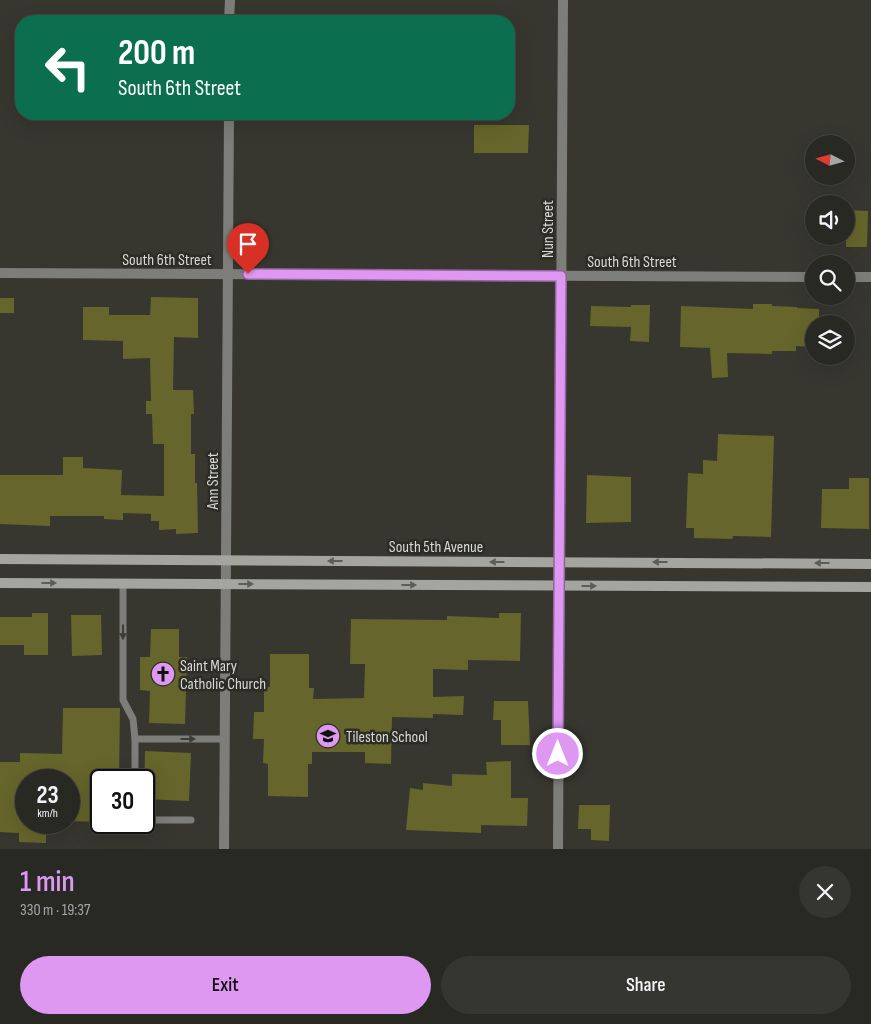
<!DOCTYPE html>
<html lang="en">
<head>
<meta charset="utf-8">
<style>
  :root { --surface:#292924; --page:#353531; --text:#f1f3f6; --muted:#a5a6a6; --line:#454541; --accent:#de98f2 }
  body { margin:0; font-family:"Sofia Sans Condensed",sans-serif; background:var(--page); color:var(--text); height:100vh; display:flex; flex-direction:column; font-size:19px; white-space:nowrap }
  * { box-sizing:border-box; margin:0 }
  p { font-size:16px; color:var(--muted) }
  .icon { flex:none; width:28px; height:28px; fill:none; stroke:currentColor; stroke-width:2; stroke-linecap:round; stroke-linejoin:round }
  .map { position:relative; height:849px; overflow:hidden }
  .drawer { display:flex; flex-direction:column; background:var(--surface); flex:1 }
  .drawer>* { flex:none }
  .guide { position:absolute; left:15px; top:15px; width:500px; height:105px; border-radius:20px; box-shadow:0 5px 20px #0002,0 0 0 1px var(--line); background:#0b6e4f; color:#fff; overflow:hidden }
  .needle { width:32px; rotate:276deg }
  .buttons { position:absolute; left:805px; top:135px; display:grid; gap:10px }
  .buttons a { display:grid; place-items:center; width:50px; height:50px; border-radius:50%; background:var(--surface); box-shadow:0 5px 20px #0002,0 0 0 1px var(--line); font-size:25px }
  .speed { position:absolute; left:15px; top:769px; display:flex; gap:10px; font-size:25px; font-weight:700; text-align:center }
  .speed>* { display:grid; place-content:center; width:65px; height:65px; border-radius:50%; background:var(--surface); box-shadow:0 5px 20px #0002,0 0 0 1px var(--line); line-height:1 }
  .speed small { font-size:12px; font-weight:400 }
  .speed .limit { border:2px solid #111; border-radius:8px; background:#fff; color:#111 }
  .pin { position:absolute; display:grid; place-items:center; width:42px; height:42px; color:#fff; margin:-51px -21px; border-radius:50% 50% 50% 0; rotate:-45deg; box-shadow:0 0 5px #0007 }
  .pin .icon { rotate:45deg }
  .me { position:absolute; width:55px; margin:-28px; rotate:0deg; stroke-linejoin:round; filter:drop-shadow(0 0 4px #0008) }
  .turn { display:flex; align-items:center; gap:18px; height:105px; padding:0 20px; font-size:22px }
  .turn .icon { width:65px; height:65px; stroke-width:2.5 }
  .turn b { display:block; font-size:35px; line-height:42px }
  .round { display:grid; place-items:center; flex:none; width:52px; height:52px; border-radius:26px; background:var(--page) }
  .overview { display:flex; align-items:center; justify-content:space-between; height:85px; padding:0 20px }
  h1 { font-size:30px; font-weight:600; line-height:38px; color:var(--accent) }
  .cta { display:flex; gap:10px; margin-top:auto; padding:10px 20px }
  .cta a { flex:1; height:58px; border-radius:30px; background:var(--accent); color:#111; font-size:20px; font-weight:600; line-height:58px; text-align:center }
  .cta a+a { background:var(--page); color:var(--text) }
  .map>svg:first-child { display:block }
  .building { fill:#66652b }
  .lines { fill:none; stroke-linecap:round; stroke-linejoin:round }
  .lane { stroke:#7d7d7a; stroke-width:7 }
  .street { stroke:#7d7d7a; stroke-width:10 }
  .secondary { stroke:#a5a5a0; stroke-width:10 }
  .oneway { fill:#5d5d57 }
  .oneway2 { fill:#3d3d37 }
  .route-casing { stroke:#90639d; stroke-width:12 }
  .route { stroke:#de98f2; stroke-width:9 }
  .labels { text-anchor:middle; stroke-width:5; stroke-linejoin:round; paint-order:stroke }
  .street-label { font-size:16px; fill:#d8d8d4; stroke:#2d2d26 }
  .poi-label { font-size:16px; fill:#d8d8d4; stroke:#2d2d26; text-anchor:start }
</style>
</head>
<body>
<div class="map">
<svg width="871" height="849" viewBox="0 0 871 849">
  <rect width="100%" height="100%" fill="#373730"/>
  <!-- building -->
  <g class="building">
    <path d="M474,125H529L528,153H474Z"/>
    <path d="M846,210L868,211L867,247H846Z"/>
    <path d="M151,297L198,298V338L174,337L173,390H193L194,414H191V454H195V483H197L198,533L176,534V529L159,530V521H151V514L123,513V520L104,519V516H50V526L0,524V475H63V457H83V468L122,470L121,495L164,496V444H153L152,414H146V401H151L150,358L123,359V341L83,340V307H109V315H150Z"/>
    <rect x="0" y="298" width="14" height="15"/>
    <path d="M753,304H772V306L797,307V308L819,309V324H814V347L796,346V351H772V354L727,353L728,377L712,378L710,348L680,347L681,306L753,309Z"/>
    <path d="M631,305H650L649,342L630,341L631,327L590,326L591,306L631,307Z"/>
    <path d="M718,434L774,436L771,537L733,536L732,539L694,538V528H686L688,473L703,474V460L717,461Z"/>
    <path d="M587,475L631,477V522L586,523Z"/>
    <path d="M849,478H869V529L821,528L822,489H849Z"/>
    <path d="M32,613H48V655H24V645H0V617H32Z"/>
    <path d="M499,613H521L520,661L468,660V670L433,669V697L464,696L463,715L433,714V718L392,717L391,764L365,763V752H312V764H308V797L268,796V764L263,763L264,739H253L254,712H264V687H270V654H309V688H314L313,699L364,698L365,664H350L351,619L447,620V616L499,618Z"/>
    <path d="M71,615H101L102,655L72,656Z"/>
    <path d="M151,629H179V657H187L185,724L149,723L150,691L140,690V657H150Z"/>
    <path d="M494,701H528L530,745H501V720H493Z"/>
    <path d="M63,708H120L119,780H101V822L69,821V780H26V822H46V843L19,842V833L0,832V762H20V753L62,754Z"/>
    <path d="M145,751L191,753L189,801L144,799Z"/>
    <path d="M511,761V798H528L527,826L481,825V833L406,830L410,788L423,790V783L452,786V774L487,775L486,762Z"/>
    <path d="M579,805H610L609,841L591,840V829H578Z"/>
  </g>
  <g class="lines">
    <!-- lane -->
    <g class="lane">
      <path d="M123,583V700L133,719L135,739H225"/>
      <path d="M135,780V739"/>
      <path d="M144,820H191"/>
    </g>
    <!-- street -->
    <g class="street">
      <path d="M229,21L230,0"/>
      <path d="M0,273L814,277"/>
      <path d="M846,277H871"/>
      <path d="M224,849L229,114"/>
      <path d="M558,849L563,0"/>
    </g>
    <!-- secondary -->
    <g class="secondary">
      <path d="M0,559L871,564"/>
      <path d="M0,583L871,587"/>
    </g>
  </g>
  <!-- one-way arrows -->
  <defs><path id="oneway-solid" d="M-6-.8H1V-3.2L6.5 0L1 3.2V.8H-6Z" transform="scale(1.25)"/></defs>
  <g class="oneway">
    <use href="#oneway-solid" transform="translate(335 561) rotate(-180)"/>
    <use href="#oneway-solid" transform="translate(497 562) rotate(-180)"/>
    <use href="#oneway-solid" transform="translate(660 562) rotate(-180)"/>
    <use href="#oneway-solid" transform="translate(822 563) rotate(-180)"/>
    <use href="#oneway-solid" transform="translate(49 583)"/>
    <use href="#oneway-solid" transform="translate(246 584)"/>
    <use href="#oneway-solid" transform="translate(409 585)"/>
    <use href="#oneway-solid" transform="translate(589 586)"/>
  </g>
  <g class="oneway2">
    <use href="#oneway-solid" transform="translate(123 632) rotate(90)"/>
    <use href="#oneway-solid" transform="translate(188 739)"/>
  </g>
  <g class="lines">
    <!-- route casing -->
    <g class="route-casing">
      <path id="route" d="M248,274L561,276L558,754"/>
    </g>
    <!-- route -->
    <use href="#route" class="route"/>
  </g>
  <!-- icons -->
  <defs>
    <g id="church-disc" transform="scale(1.25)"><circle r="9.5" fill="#de98f2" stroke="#2d2d26"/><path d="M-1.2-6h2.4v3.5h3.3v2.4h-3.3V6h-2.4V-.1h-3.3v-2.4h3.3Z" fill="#111"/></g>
    <g id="school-disc" transform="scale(1.25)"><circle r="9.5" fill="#de98f2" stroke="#2d2d26"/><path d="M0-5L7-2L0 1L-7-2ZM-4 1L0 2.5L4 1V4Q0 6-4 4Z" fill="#111"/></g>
  </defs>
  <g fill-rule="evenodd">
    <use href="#church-disc" x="163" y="674"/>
    <use href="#school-disc" x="328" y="736"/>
  </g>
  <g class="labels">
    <!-- street labels -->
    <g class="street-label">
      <text transform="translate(547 229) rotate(-90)" y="6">Nun Street</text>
      <text x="167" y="265">South 6th Street</text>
      <text x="632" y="267">South 6th Street</text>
      <text transform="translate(212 481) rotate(-90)" y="6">Ann Street</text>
      <text x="436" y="552">South 5th Avenue</text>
    </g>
    <!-- poi labels -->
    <g class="poi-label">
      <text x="180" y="671">Saint Mary<tspan x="180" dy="18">Catholic Church</tspan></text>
      <text x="346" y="742">Tileston School</text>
    </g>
  </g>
</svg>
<div class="buttons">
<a><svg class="needle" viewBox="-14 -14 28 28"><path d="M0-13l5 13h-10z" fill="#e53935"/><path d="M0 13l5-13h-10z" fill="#a5a6a6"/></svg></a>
<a><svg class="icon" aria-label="sound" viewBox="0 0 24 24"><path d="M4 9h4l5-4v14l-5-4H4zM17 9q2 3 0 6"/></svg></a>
<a><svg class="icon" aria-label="search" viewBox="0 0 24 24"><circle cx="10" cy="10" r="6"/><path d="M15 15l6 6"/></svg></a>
<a><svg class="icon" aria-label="layers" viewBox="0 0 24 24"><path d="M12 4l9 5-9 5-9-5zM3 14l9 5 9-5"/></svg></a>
</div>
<div class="speed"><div>23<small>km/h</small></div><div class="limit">30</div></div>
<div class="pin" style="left:248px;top:274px;background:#d93025"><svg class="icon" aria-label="arrive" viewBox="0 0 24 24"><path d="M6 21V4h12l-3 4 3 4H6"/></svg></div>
<svg class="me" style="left:558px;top:754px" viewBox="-20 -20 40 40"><circle r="17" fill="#de98f2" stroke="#fff" stroke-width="3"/><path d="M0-11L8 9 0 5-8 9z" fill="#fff"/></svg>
<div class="guide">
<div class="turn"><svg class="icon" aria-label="left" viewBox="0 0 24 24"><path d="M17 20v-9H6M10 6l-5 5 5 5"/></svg><div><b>200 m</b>South 6th Street</div></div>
</div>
</div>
<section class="drawer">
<div class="overview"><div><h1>1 min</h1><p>330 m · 19:37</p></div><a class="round"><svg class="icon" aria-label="close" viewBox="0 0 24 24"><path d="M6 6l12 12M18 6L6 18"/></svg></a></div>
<div class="cta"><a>Exit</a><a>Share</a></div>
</section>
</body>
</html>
